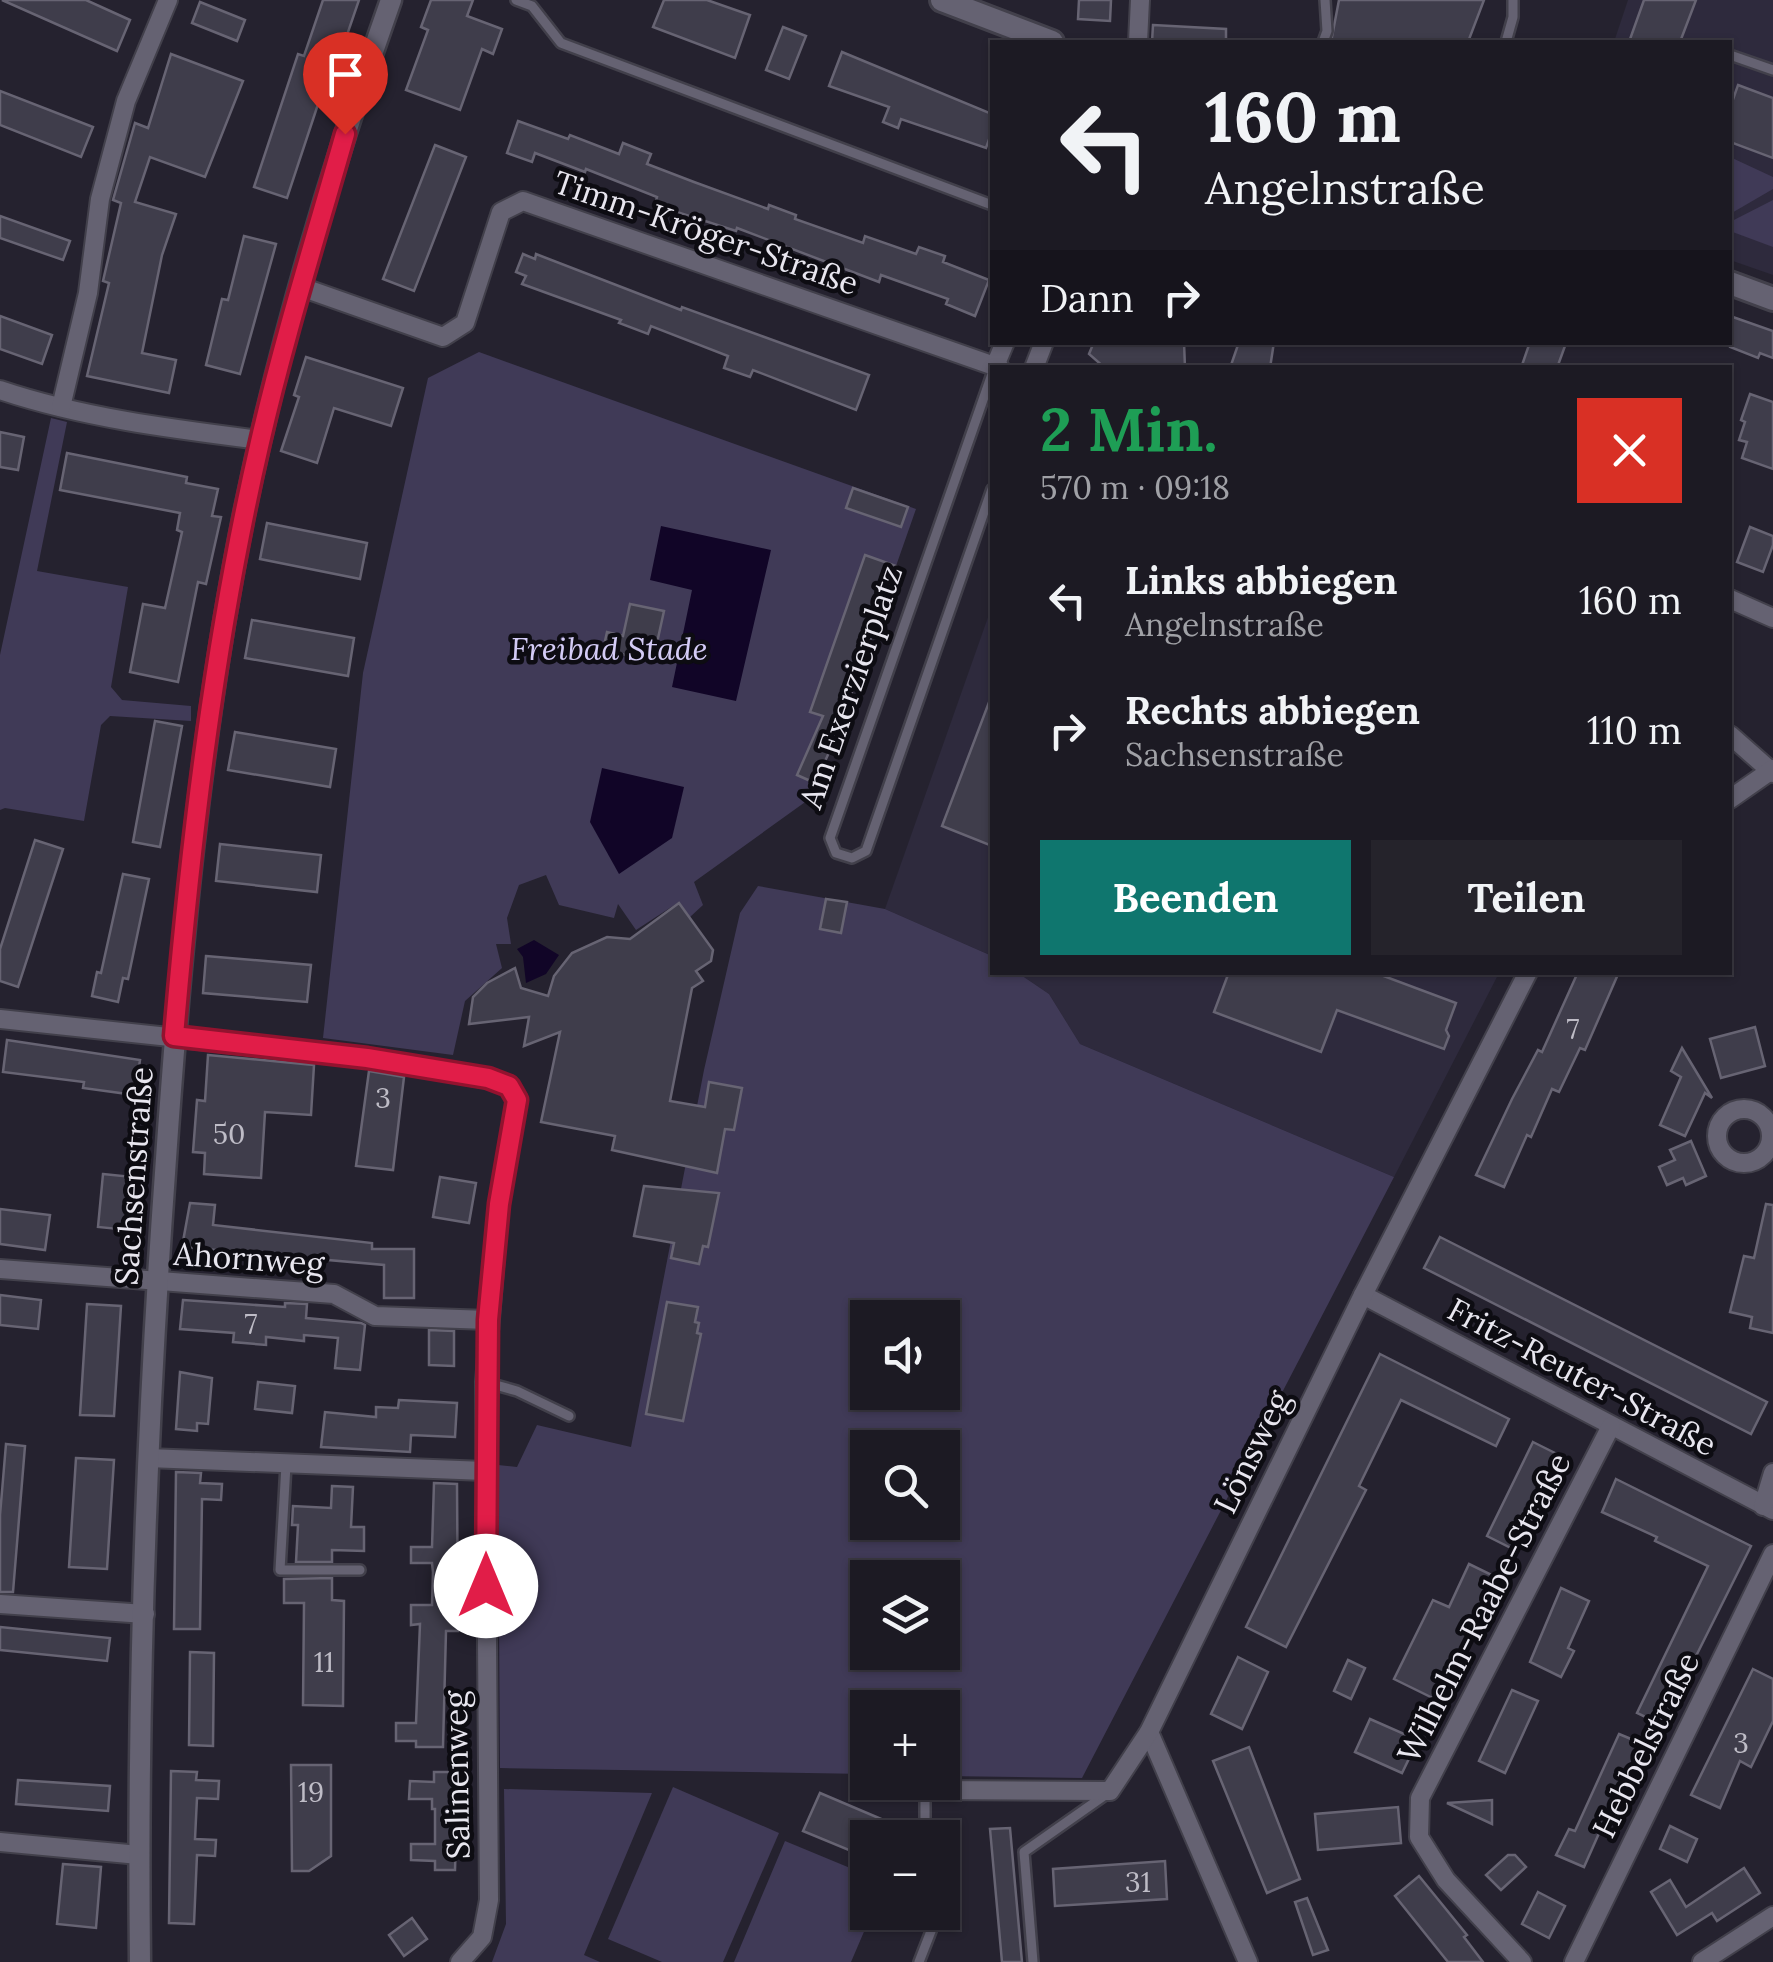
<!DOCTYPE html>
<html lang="de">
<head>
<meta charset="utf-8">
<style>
  :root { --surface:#1c1a23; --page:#25232b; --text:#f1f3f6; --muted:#a0a1a6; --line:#3a3841; --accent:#0f766e }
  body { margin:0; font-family:Lora,serif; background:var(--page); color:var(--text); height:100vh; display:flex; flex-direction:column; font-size:38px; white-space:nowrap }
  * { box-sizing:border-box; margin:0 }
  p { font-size:32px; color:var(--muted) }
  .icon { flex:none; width:55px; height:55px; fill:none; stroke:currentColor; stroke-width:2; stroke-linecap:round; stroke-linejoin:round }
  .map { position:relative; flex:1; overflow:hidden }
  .panel { position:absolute; left:990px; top:365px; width:742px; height:610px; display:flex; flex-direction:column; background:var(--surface); border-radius:0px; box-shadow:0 2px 8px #0004,0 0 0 2px var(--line) }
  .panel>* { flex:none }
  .top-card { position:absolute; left:990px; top:40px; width:742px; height:305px; border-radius:0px; box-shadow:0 2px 8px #0004,0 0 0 2px var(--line); background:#1c1a23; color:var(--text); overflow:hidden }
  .buttons { position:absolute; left:850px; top:1300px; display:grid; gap:20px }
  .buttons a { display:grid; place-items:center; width:110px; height:110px; border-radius:0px; background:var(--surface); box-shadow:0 2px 8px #0004,0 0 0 2px var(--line); font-size:50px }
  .pin { position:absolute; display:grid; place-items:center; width:85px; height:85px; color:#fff; margin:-102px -42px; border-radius:50% 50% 50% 0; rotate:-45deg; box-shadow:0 0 10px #0007 }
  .pin .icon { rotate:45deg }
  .me { position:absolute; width:110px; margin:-55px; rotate:0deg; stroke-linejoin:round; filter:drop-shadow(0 0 8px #0008) }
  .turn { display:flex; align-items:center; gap:35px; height:210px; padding:0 50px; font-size:45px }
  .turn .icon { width:130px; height:130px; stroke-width:2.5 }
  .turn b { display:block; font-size:70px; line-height:85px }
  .then { display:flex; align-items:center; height:95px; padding:0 50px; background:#0003; gap:20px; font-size:38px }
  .round { display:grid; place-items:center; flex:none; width:105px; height:105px; border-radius:0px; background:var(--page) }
  .overview { display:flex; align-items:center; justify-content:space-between; height:170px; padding:0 50px }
  h1 { font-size:60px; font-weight:800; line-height:75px; color:#1e9e55 }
  .cta { display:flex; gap:20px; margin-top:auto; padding:20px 50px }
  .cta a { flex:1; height:115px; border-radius:0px; background:var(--accent); color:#fff; font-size:40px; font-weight:800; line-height:115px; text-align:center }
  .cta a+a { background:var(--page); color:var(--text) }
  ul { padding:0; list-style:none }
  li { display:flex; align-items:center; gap:30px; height:130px; padding:0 50px }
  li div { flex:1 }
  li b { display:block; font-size:38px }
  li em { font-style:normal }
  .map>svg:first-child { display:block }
  .built { fill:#2e2a3d }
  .green { fill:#403a57; fill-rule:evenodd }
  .water { fill:#110527 }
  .building { fill:#3f3d4b; stroke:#676473; stroke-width:2.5 }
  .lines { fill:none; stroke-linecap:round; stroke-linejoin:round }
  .service-casing { stroke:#42404b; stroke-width:14 }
  .minor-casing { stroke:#42404b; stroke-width:22 }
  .tertiary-casing { stroke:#42404b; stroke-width:25 }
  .secondary-casing { stroke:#42404b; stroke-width:28 }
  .service { stroke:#656272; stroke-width:9 }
  .minor { stroke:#656272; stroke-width:18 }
  .tertiary { stroke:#656272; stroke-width:20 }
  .secondary { stroke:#656272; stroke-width:22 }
  .route-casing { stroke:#92132f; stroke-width:25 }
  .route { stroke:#e11d48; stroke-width:18 }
  .labels { text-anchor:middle; stroke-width:9; stroke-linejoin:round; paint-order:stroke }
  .number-label { font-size:28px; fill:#bebcc6 }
  .street-label { font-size:32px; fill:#e8e6ef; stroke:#0d0c12 }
  .park-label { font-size:32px; font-style:italic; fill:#d4ccf6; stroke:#0d0c12 }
</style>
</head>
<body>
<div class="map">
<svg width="1773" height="1962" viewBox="0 0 1773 1962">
  <rect width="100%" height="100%" fill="#25222f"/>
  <!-- built -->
  <g class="built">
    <path d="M1628,0H1773V275L1730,260V42H1614Z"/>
    <path d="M992,606V956L885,909Z"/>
    <path d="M1018,973H1499L1394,1177L1080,1044L1049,994Z"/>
  </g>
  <!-- green -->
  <g class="green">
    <path d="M1730,157L1773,177V189L1730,214Z"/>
    <path d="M1773,200V247L1730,231V222Z"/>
    <path d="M479,352L916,509L837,734L808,800L694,882L703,905L690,917L679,902L636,930L618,904L614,918L559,905L546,875L519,885L507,918L511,944H496L502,968L465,1001L453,1055L323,1038L363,673L428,378Z"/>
    <path d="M51,418L67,422L37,571L128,587L111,687L122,700L191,706V721L110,716L101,725L84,821L5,808L0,810V655Z"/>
    <path d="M758,886L885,909L992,956V972L1018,973L1049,994L1080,1044L1394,1177L1082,1778L943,1776L942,1708H868L867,1774L500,1768L498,1465L517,1467L537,1425L631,1447L704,1070L740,913ZM868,1318H942V1392H868ZM868,1448H942V1522H868ZM868,1578H942V1652H868Z"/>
    <path d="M673,1787L779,1833L723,1962H662L608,1939Z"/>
    <path d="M504,1789L652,1793L584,1955L600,1962H492L506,1924Z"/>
    <path d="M785,1841L867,1875L868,1912L872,1913L851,1962H734Z"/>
  </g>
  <!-- water -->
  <g class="water">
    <path d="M661,526L771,550L736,701L672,687L692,590L650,580Z"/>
    <path d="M602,768L684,787L672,838L619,874L590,822Z"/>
    <path d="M534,940L559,955L546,974L526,983L523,957L517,949Z"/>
  </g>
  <!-- building -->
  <g class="building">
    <path d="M2,0H86L130,20L117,51Z"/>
    <path d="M323,0H359L336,67L331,65L287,198L254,187L298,54L304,56Z"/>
    <path d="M431,0H473L467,16L502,29L493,54L482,49L460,110L406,90L428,30L421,27Z"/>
    <path d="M664,0H707L750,15L735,58L653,27Z"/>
    <path d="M1079,0H1111L1110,21L1078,19Z"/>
    <path d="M1339,0H1484L1468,42H1331Z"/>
    <path d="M1644,0H1696L1680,42H1629Z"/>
    <path d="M200,2L245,20L237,41L192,23Z"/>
    <path d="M1153,25L1226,29V42H1152Z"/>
    <path d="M783,27L806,36L789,79L766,70Z"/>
    <path d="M842,52L992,114V131L986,148L901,119L898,128L883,122L889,107L829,86Z"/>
    <path d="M171,54L243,81L205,177L150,157L135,202L176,214L162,255L142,353L176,360L169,393L87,376L109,283L103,281L121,203L113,200L135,123L148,128Z"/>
    <path d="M1738,85L1773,98V158L1730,142V108Z"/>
    <path d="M0,91L93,127L81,157L0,125Z"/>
    <path d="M518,121L568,139L570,135L619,154L623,143L651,154L647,164L694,182L768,209L769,205L796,215L795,219L863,243L865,236L916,254L919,247L945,256L943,262L989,280L975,316L946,304L948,299L881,275L879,282L737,228L736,231L655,205L657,197L586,169L585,172L535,153L532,162L507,153Z"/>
    <path d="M435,145L466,157L414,291L383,279Z"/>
    <path d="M0,216L70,241L63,260L0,238Z"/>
    <path d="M244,236L276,244L240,374L206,365L222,299L228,300Z"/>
    <path d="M523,254L535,259L536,254L681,310L682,307L869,375L856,410L753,370L750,377L724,368L728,356L651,326L648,334L619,323L621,320L522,284L526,276L516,272Z"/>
    <path d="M0,316L52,335L42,364L0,349Z"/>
    <path d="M1730,316L1773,331V358L1760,353L1758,358L1730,347Z"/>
    <path d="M1094,342H1184L1185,368H1105L1089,354Z"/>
    <path d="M1239,342H1274L1270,368H1230Z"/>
    <path d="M1530,342H1555L1565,346L1557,368H1521Z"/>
    <path d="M306,357L403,388L391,426L334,408L317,463L281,451L299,397L294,395Z"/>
    <path d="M1750,394L1773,402V469L1742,458L1747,442L1739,440L1745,422L1741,420Z"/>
    <path d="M0,432L24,437L18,470L0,467Z"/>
    <path d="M67,453L187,477L186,483L218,489L212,516L221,517L206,584L198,582L178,682L130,672L143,604L165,608L182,532L177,530L180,513L60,490Z"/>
    <path d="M853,488L908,507L901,527L846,508Z"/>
    <path d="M267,523L367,543L360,579L260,559Z"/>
    <path d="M1750,527L1773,536V545L1763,572L1737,562Z"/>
    <path d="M865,555L896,566L837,735L815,783L797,775L823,716L810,712Z"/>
    <path d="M630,604L664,611L653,661L603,650L607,632L623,636Z"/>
    <path d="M252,620L354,638L348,676L245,658Z"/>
    <path d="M991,697H992V846L942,826Z"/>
    <path d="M155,721L182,726L160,847L133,842Z"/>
    <path d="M235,732L336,749L330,787L228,770Z"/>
    <path d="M35,840L63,849L18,987L0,981V949Z"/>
    <path d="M220,844L321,855L317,892L216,881Z"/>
    <path d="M123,874L149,879L128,979L123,978L118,1002L92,996L97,972L101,973Z"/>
    <path d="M826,899L847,902L841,933L820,929Z"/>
    <path d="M679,903L713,950L711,961L696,971L703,981L692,988L670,1101L705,1107L709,1082L742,1088L734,1130L725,1129L717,1173L612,1150L615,1136L541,1122L560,1032L524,1046L529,1017L469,1024L473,997L487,983L515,968L521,988L548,996L554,976L572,953L607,937L630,939Z"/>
    <path d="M206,956L311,965L307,1002L203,993Z"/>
    <path d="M1229,972H1373L1456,1003L1446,1030L1449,1036L1444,1049L1337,1010L1321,1052L1214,1012Z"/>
    <path d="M1578,972H1619L1585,1050L1580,1048L1559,1092L1552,1089L1531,1137L1527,1135L1504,1187L1476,1175L1512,1099L1538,1050L1542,1052Z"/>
    <path d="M1755,1027L1765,1066L1721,1078L1710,1039Z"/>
    <path d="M7,1040L140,1060L135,1095L83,1088L84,1082L3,1072Z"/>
    <path d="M1682,1048L1712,1098L1705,1093L1685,1136L1660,1125L1681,1077L1671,1071Z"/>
    <path d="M208,1055L314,1065L311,1115L265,1112L261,1178L204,1174L205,1153L193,1152L197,1100L205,1101Z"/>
    <path d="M369,1071L404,1077L393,1170L356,1166Z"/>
    <path d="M1691,1141L1706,1176L1686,1185L1683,1178L1667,1185L1659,1167L1675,1160L1670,1150Z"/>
    <path d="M103,1174L133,1177L128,1230L98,1227Z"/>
    <path d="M440,1177L476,1183L469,1223L433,1217Z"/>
    <path d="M644,1186L719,1193L708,1247L703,1246L699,1264L671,1258L674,1243L634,1236Z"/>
    <path d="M190,1203L215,1205L213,1225L372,1243V1249H414V1298H384V1265L182,1247Z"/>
    <path d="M1766,1204L1773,1205V1333L1750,1328L1752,1317L1730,1312L1744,1256L1754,1258Z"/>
    <path d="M0,1209L50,1215L45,1250L0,1244Z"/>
    <path d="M1440,1237L1767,1402L1751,1434L1424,1268Z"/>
    <path d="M0,1295L41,1300L38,1329L0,1325Z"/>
    <path d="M183,1300L285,1307V1303L307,1304L306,1318L361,1323L365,1325L360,1370L335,1368L338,1338L304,1335V1341L266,1337V1345L233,1342L234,1333L180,1329Z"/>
    <path d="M667,1302L698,1307L695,1322L699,1323L697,1333L701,1334L683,1421L646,1414Z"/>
    <path d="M87,1304L121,1306L114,1416L80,1415Z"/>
    <path d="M429,1330L454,1331V1366L429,1365Z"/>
    <path d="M1380,1354L1509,1419L1496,1446L1401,1400L1359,1486L1366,1490L1286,1647L1246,1627Z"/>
    <path d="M180,1372L212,1378L208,1424L197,1423V1431L176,1429Z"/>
    <path d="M258,1382L295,1386L292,1413L255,1409Z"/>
    <path d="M399,1400L457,1403L455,1437L411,1435L410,1452L321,1447L325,1412L376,1417V1407L398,1408Z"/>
    <path d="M1533,1442L1563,1457L1517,1551L1487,1536Z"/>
    <path d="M6,1444L25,1446L13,1592H0V1515Z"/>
    <path d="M76,1458L114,1460L107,1569L69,1567Z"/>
    <path d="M176,1472L201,1473L200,1483L222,1484L221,1500L202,1499L200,1629H174Z"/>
    <path d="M1616,1479L1751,1546L1664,1720L1660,1718L1658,1723L1637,1713L1708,1566L1655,1541L1657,1537L1602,1512Z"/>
    <path d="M434,1483L457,1484L458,1631H446L443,1747H416V1741H396V1723H416L420,1624L411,1625V1605H432L433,1572L432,1563H411V1547H432Z"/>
    <path d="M332,1486L353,1487L351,1527H364V1551L332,1550V1562H296L298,1525H292L293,1506L331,1508Z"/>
    <path d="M1469,1564L1496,1577L1487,1598L1483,1596L1441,1702L1394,1679L1433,1600L1449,1607Z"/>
    <path d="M332,1578V1600L344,1601L343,1706L303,1705L304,1603H284V1579Z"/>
    <path d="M1561,1588L1589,1601L1568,1648L1574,1651L1561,1677L1530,1662Z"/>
    <path d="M0,1627L110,1638L107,1661L0,1650Z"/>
    <path d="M190,1652L214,1653L213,1746L189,1745Z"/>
    <path d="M1238,1657L1268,1672L1242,1729L1211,1714Z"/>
    <path d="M1348,1660L1365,1668L1351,1699L1334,1691Z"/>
    <path d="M1753,1669L1773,1679V1721L1751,1767L1740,1761L1720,1808L1691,1795Z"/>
    <path d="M1512,1690L1538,1701L1505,1773L1479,1761Z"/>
    <path d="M1370,1719L1418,1740L1402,1773L1355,1752Z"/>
    <path d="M1619,1734L1648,1746L1638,1768L1634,1766L1612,1815L1608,1813L1584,1867L1556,1855L1569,1829L1575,1831Z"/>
    <path d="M1249,1747L1300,1879L1267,1893L1213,1761Z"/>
    <path d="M291,1765H331V1856L309,1871H292Z"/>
    <path d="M171,1771L197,1772L196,1780L219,1781L218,1799L197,1798L195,1839L216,1840L215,1856L197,1855L194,1924L169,1923Z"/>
    <path d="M434,1772H458L455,1870H435V1861L411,1860V1844H435V1809H432V1799H409L410,1781L434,1782Z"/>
    <path d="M18,1780L110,1786L108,1811L16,1804Z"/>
    <path d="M820,1793L893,1824L888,1838H868V1858L803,1831Z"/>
    <path d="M1492,1800V1824L1447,1803Z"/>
    <path d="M1398,1807L1401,1843L1318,1850L1315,1814Z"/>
    <path d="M1670,1826L1697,1839L1687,1862L1660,1849Z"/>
    <path d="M1010,1828L1022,1962H1002L990,1829Z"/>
    <path d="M1508,1855H1515L1526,1867L1501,1890L1486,1875Z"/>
    <path d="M1165,1861L1167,1899L1055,1906L1053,1869Z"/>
    <path d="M63,1864L101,1867L96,1928L57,1924Z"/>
    <path d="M1744,1868L1760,1893L1717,1921L1712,1913L1677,1935L1651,1892L1670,1880L1686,1907Z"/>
    <path d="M1419,1876L1467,1935L1464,1937L1483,1962H1448L1395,1896Z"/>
    <path d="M1538,1892L1565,1906L1549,1938L1522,1924Z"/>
    <path d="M1307,1898L1328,1950L1313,1955L1295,1902Z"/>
    <path d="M412,1918L427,1939L404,1956L389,1935Z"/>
  </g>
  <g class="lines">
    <!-- service casing -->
    <g class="service-casing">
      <g id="service">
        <path d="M516,0L532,6L561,43L992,205"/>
        <path d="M1323,42L1327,31L1325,0"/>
        <path d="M1506,42L1513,17V0"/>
        <path d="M1730,55L1773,70"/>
        <path d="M992,374L830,838L836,853L852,858L866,851L992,489"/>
        <path d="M485,1382L517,1391L569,1416"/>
        <path d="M286,1465L280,1570H360"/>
        <path d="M925,1838V1790"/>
        <path d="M919,1962L933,1926L932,1912"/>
        <path d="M1033,1962L1024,1852L1108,1793"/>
      </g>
    </g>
    <!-- minor casing -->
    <g class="minor-casing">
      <g id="minor">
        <path d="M1138,42L1140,0"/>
        <path d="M301,287L443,337L465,323L501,212L523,201L1000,368"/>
        <path d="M995,366L1005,342"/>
        <path d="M1034,368L1044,342"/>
        <path d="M0,390C83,418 173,429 260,440"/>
        <path d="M61,407L88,293L100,199L126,101L168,0"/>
        <path d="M1730,599L1773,618"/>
        <path d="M1730,735L1773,773"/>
        <path d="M1730,799L1773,769"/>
        <path d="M0,1019L367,1058L488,1079L509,1086L517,1099L499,1205L485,1382L489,1900L482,1937L460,1962"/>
        <circle cx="1744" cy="1136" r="27"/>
        <path d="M0,1269L334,1294L375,1316L488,1320"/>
        <path d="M1363,1295L1773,1510"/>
        <path d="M148,1458L485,1471"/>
        <path d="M1763,1506L1773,1473"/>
        <path d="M0,1604L145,1614"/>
        <path d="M1149,1732L1248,1962"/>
        <path d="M925,1790L1110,1791L1149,1732L1363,1295L1528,972"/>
        <path d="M0,1842L139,1855"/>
        <path d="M1522,1962L1446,1880L1419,1837L1420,1798L1611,1426"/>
        <path d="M1574,1962L1773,1554"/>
        <path d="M1702,1962L1773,1916"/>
      </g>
    </g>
    <!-- tertiary casing -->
    <g class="tertiary-casing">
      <path id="tertiary" d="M140,1962C137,1699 146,1435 165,1173C180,954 200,735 243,519C279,343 331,168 391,0"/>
    </g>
    <!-- secondary casing -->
    <g class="secondary-casing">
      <g id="secondary">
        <path d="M942,0L1052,42"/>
        <path d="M1730,283L1773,299"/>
      </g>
    </g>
    <!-- service -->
    <use href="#service" class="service"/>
    <!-- minor -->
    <use href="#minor" class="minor"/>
    <!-- tertiary -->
    <use href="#tertiary" class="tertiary"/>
    <!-- secondary -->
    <use href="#secondary" class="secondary"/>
  </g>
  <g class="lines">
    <!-- route casing -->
    <g class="route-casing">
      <path id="route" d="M345,134C316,236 284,338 260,442C215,636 191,837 174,1036L367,1058L488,1078L509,1086L517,1100L499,1204L488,1320L486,1586"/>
    </g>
    <!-- route -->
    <use href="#route" class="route"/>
  </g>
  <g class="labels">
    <!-- number labels -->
    <g class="number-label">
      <text x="1573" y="1039">7</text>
      <text x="383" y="1108">3</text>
      <text x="229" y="1144">50</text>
      <text x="251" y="1334">7</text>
      <text x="324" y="1672">11</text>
      <text x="1741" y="1753">3</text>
      <text x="311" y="1802">19</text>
      <text x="1138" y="1892">31</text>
    </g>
    <!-- street labels -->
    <g class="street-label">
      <text transform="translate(706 233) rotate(19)" y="11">Timm-Kröger-Straße</text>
      <text transform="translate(851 687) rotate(-71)" y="11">Am Exerzierplatz</text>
      <text transform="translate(134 1176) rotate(-86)" y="11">Sachsenstraße</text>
      <text transform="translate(249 1259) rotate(4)" y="11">Ahornweg</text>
      <text transform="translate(1582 1377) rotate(28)" y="11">Fritz-Reuter-Straße</text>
      <text transform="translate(1252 1452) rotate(-64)" y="11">Lönsweg</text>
      <text transform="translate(1484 1608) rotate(-63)" y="11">Wilhelm-Raabe-Straße</text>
      <text transform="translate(1646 1745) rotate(-64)" y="11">Hebbelstraße</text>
      <text transform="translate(457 1775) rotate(-91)" y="11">Salinenweg</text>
    </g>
    <!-- park labels -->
    <g class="park-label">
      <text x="609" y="660">Freibad Stade</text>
    </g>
  </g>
</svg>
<div class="buttons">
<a><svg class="icon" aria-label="sound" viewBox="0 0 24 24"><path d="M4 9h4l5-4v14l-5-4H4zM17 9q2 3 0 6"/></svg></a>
<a><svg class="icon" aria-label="search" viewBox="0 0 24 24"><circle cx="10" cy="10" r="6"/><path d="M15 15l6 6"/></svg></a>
<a><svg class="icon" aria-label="layers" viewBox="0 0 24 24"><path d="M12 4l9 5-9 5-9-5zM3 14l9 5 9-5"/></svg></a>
<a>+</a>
<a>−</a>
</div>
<div class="pin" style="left:345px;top:134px;background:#d93025"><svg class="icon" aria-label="arrive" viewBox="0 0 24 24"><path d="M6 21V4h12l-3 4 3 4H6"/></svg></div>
<svg class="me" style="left:486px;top:1586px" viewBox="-20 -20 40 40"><circle r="19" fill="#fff"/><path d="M0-13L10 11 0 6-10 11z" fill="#e11d48"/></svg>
<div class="top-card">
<div class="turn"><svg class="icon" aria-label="left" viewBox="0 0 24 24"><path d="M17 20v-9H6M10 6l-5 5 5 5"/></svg><div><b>160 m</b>Angelnstraße</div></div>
<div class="then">Dann<svg class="icon" aria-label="right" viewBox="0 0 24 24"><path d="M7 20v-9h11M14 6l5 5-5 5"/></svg></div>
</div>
<section class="panel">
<div class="overview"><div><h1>2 Min.</h1><p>570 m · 09:18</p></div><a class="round" style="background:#d93025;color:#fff"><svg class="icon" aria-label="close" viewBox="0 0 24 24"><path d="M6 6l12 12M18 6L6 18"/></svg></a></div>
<ul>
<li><svg class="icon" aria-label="left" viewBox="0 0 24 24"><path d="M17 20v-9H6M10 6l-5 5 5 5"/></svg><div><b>Links abbiegen</b><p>Angelnstraße</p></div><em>160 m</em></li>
<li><svg class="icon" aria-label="right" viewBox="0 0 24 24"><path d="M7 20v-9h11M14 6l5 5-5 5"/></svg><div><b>Rechts abbiegen</b><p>Sachsenstraße</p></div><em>110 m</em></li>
</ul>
<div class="cta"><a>Beenden</a><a>Teilen</a></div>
</section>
</div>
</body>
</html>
